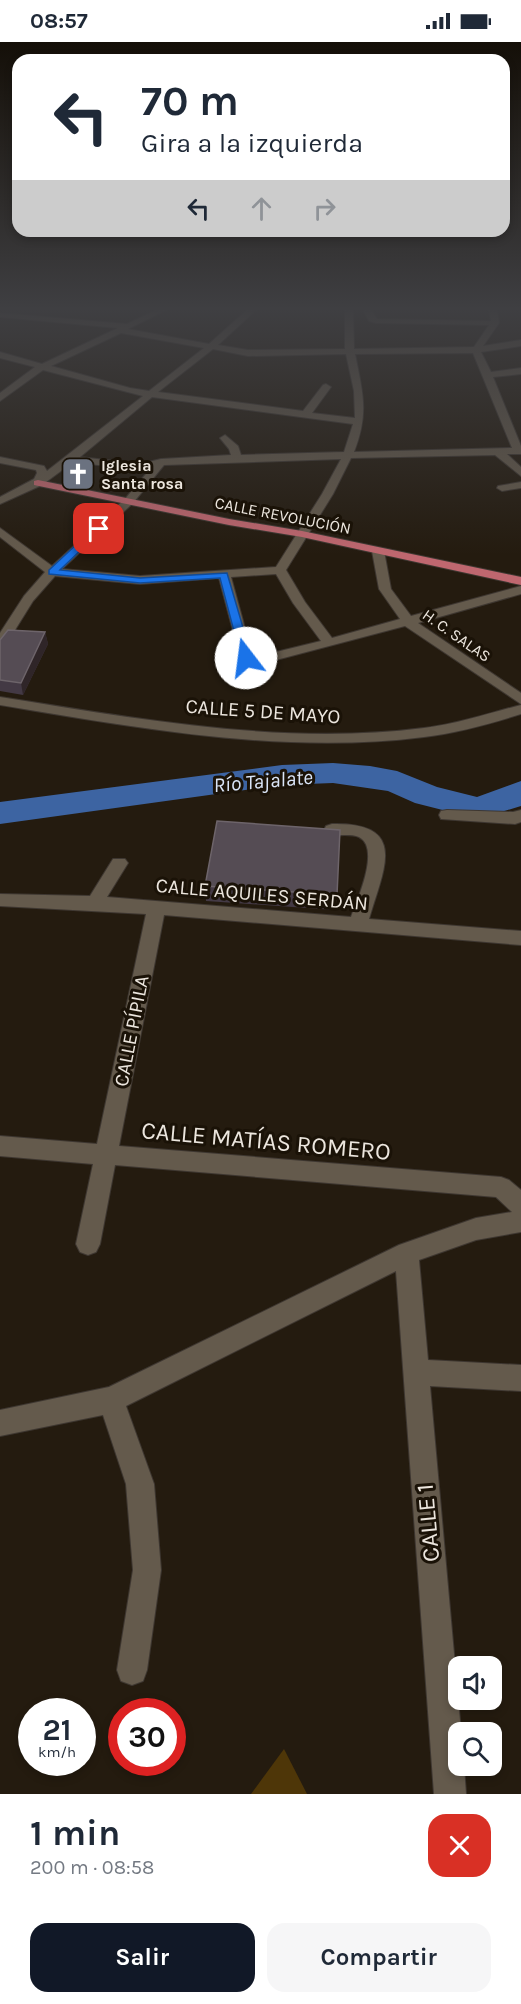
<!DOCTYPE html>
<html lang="es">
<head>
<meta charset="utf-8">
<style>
  :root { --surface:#fff; --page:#f6f6f7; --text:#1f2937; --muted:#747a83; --accent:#111827 }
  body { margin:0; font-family:Karla,sans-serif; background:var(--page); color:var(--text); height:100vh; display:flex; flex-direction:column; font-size:22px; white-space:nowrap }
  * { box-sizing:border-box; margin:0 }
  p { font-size:20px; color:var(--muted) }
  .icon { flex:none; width:33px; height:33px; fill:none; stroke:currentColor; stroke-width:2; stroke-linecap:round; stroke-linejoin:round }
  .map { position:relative; height:1752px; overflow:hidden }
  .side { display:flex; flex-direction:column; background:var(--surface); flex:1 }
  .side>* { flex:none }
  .top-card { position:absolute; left:12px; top:12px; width:498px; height:183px; border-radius:18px; box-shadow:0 3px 9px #0003; background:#fff; color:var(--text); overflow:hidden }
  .fabs { position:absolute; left:448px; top:1614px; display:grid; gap:12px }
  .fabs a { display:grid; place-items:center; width:54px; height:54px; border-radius:12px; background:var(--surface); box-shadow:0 3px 9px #0003; font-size:30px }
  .speed { position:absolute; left:18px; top:1656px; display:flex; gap:12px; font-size:30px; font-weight:700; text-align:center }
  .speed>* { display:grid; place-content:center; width:78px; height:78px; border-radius:50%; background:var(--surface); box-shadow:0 3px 9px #0003; line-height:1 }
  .speed small { font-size:15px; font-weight:400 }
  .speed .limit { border:9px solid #d22; background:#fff; color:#111 }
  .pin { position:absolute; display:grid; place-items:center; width:51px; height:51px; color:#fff; margin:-26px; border-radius:12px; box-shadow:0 3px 9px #0006 }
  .me { position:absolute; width:66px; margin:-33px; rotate:345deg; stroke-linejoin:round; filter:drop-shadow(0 0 4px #0008) }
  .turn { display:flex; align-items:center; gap:21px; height:126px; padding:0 30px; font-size:27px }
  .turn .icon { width:78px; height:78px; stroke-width:2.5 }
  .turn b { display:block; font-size:42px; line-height:51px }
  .lanes { display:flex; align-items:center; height:57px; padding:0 30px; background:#0003; justify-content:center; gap:30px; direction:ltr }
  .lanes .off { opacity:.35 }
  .round { display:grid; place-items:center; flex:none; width:63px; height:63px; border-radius:18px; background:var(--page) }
  .headline { display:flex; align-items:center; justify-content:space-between; height:102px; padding:0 30px }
  h1 { font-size:36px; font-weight:700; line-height:45px }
  .cta { display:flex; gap:12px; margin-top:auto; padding:12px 30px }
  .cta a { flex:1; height:69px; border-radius:18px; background:var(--accent); color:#fff; font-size:24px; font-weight:700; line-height:69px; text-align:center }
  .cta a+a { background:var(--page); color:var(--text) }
  .status { display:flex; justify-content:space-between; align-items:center; height:42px; padding:0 30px; background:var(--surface); direction:ltr }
  .status svg { height:16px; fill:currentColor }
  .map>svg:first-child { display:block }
  .green { fill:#4e3608 }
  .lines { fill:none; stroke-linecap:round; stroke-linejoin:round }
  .river { fill:#3d64a2; fill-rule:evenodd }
  .minor-casing { stroke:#3e3731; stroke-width:2 }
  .major-casing { stroke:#3e3731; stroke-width:2 }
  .minor { fill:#645a4c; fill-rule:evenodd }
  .major { fill:#bf676f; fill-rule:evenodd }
  .wall { fill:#433944 }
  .shaded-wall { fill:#2f2528 }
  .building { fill:#554c54; stroke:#6d646a; stroke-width:1.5 }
  .route { fill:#1a73e8; stroke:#114b97; stroke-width:1.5 }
  .labels { text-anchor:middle; stroke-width:6; stroke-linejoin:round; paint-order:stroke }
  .far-poi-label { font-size:16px; font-weight:bold; fill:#ece6de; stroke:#1a1207; text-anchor:start }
  .far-street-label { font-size:16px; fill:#ece6de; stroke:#1a1207 }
  .street-label { font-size:20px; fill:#ece6de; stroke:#1a1207 }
  .water-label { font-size:21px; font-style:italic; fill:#dae5f7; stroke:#1a1207 }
  .near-street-label { font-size:24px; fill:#ece6de; stroke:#1a1207 }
</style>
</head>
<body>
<div class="status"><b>08:57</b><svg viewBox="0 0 49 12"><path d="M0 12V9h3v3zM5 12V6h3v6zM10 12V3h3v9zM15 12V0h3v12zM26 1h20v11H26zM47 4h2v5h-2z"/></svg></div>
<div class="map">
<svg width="521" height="1752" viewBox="0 0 521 1752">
  <rect width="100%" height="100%" fill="#241b0f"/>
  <!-- green -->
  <path class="green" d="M284,1707L307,1752H251Z"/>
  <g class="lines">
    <!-- river -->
    <path class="river" d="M333,721L370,724L397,729L437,745L477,755L521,739V764L478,777L415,761L388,749L333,741L282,743L0,782V760L282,723Z"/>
    <!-- minor casing -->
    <g class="minor-casing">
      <g id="minor">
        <path d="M156,268H166L128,287L209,302L247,268H256L218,303L248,308L345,307V268H353L354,307L474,305L489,283L376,281L369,279L363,268H371L377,277L491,279L489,268H497L499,281L483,304L521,298V304L481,310L491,330L521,326V332L493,335L521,404V412H507L521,425V434L495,413L351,416L333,452L286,528L305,560L332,596L400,577L379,547L372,509L374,506H382L384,509L391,547L411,574L521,544V552L418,581L521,651V662L405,584L276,618L241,619L219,536L140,542L55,534L33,559L5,604L0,605V591L24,554L45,530L0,495V486L52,524L125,457L151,426L140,428L73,420L42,443L0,462V455L34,437L37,431L36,428L0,421V415L44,424L47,429L143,354L43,328L0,359V351L35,325L0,316V310L42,322L118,286L0,275V271L127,282ZM121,291L204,306L149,349L130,346L51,324ZM213,307L248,314L346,312L354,349L355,376L312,371L331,345L326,342L323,343L303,369L158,350ZM473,311L512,406L354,410C369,371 363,352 355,312ZM152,355L353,382L344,410L241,413L238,404L225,393L220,396L229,407L231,413L161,417L140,422L80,415ZM341,417L322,452L276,525L140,534L62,527L133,461L164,423ZM276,532L293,561L321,599L276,610L252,612L231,535Z"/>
        <path d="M521,440V446L502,449L497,446L498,444Z"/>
        <path d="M0,655C139,677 284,704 424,686C458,682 489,671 521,663V672C489,682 457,691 424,695C284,713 139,686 0,663Z"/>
        <path d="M447,768L513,770L521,768V780L515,782L441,777L439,773L441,769Z"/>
        <path d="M332,782C410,780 383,828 369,877L521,889V903L164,873L119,1104L501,1135L509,1138L521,1148V1190L476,1198L419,1218L428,1318L521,1323V1349L430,1344L461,1690H459V1724H464L466,1752H434L396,1229L126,1364L154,1442L161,1528L147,1628L143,1639L132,1643L121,1639L117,1628L133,1528L126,1442L103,1373L0,1394V1368L109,1345L399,1203L476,1176L512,1170L496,1155L115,1123L100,1202L96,1210L88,1213L80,1210L76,1202L93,1122L0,1114V1094L97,1102L146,872L0,864V852L90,854L113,817H125L128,821L107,855L351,875C357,858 381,806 359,795C349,791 337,795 326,792L324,788L326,784Z"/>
      </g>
    </g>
    <!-- major casing -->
    <g class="major-casing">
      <path id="major" d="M38,438L229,477L302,489L521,535V543L302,495L229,483L34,443V439Z"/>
    </g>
    <!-- minor -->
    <use href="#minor" class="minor"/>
    <!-- major -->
    <use href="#major" class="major"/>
  </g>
  <!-- wall -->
  <g class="wall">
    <path d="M45,590L48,602L23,653L0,649V598Z"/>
    <path d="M205,844L337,853L335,868L206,859Z"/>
  </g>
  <!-- shaded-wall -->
  <path class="shaded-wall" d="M45,590L48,602L23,653L21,641Z"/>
  <!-- building -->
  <g class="building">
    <path d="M8,588L45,590L21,641L0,638V598Z"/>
    <path d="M217,779L340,788L337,853L205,844Z"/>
  </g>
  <!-- sky -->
  <linearGradient id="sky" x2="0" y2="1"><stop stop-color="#140f08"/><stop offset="0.52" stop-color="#3f3f42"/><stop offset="1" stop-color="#3f3f42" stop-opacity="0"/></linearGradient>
  <rect width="521" height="513" fill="url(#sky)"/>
  <!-- route -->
  <path class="route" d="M95,485L103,487L60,528L140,536L227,531L252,616L250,618L241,616L220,536L140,541L49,532V528Z"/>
  <!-- icons -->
  <defs>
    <g id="church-square" transform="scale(1.725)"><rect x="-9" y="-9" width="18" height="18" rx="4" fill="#6b7280" stroke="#1a1207"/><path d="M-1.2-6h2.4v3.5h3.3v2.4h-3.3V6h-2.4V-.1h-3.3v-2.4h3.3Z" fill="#fff"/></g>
  </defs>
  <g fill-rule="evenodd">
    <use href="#church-square" x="78" y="432"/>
  </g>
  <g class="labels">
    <!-- far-poi labels -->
    <g class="far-poi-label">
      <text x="101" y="429">Iglesia<tspan x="101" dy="18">Santa rosa</tspan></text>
    </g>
    <!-- far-street labels -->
    <g class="far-street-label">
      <text transform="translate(283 473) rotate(11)" y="6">CALLE REVOLUCIÓN</text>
      <text transform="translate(457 593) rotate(35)" y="6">H. C. SALAS</text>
    </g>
    <!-- street labels -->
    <g class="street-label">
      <text transform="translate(263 669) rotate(4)" y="7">CALLE 5 DE MAYO</text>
      <text transform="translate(262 852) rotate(5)" y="7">CALLE AQUILES SERDÁN</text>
      <text transform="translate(131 989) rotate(-79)" y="7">CALLE PÍPILA</text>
    </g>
    <!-- water labels -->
    <g class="water-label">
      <text transform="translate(263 739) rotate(-5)" y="7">Río Tajalate</text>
    </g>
    <!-- near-street labels -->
    <g class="near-street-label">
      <text transform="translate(266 1099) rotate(5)" y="8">CALLE MATÍAS ROMERO</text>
      <text transform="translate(428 1481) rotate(-95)" y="8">CALLE 1</text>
    </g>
  </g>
</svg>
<div class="fabs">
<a><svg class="icon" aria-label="sound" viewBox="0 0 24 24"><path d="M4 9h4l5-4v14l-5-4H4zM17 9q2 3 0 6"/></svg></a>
<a><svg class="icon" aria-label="search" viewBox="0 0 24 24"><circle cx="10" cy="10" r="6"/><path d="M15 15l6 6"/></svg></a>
</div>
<div class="speed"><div>21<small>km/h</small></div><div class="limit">30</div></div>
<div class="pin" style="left:99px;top:487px;background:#d93025"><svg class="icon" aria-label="arrive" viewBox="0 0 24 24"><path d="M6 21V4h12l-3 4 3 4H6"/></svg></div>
<svg class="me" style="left:246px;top:616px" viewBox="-20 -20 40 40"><circle r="19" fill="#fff"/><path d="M0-13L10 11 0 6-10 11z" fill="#1a73e8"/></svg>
<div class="top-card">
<div class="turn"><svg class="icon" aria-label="left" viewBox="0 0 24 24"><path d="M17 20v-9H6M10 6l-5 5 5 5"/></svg><div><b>70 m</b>Gira a la izquierda</div></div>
<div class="lanes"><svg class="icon" aria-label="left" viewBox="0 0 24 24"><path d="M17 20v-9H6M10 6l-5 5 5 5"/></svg><svg class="icon off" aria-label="ahead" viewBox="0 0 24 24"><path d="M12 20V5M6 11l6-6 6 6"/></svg><svg class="icon off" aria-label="right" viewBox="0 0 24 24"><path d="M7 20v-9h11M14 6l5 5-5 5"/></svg></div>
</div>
</div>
<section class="side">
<div class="headline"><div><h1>1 min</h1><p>200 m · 08:58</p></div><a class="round" style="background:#d93025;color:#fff"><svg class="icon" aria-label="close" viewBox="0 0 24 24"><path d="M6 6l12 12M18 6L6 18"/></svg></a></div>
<div class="cta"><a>Salir</a><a>Compartir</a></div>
</section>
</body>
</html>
